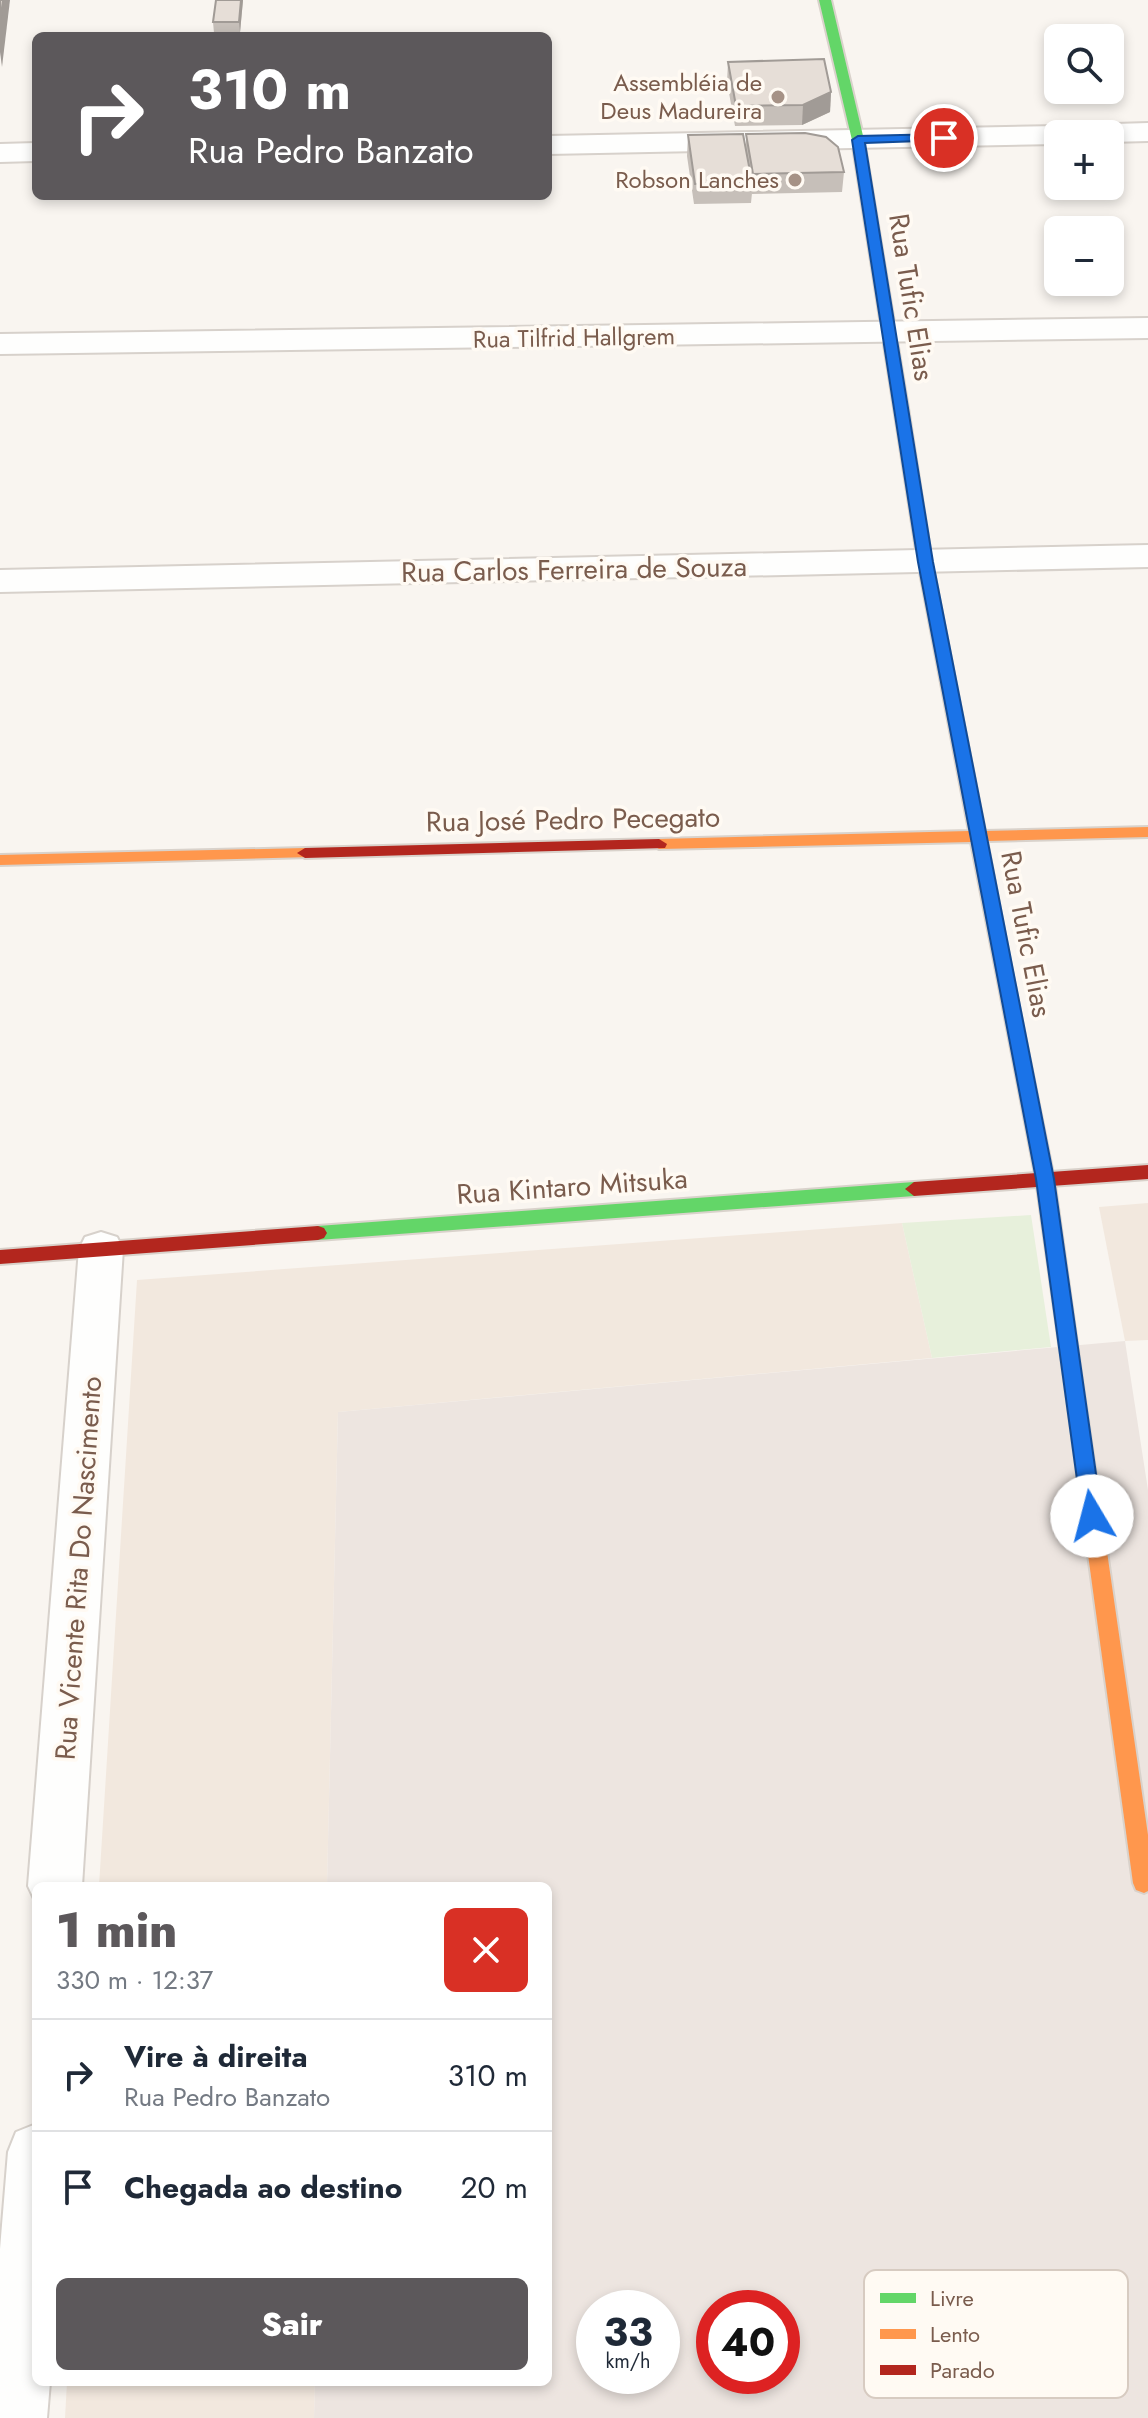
<!DOCTYPE html>
<html lang="pt">
<head>
<meta charset="utf-8">
<style>
  :root { --surface:#fff; --page:#f6f6f7; --text:#1f2937; --muted:#747a83; --line:#e0e1e3; --accent:#5c585b }
  body { margin:0; font-family:Jost,sans-serif; background:var(--page); color:var(--text); height:100vh; display:flex; flex-direction:column; font-size:30px; white-space:nowrap }
  * { box-sizing:border-box; margin:0 }
  p { font-size:26px; color:var(--muted) }
  .icon { flex:none; width:44px; height:44px; fill:none; stroke:currentColor; stroke-width:2; stroke-linecap:round; stroke-linejoin:round }
  .map { position:relative; flex:1; overflow:hidden }
  .details { position:absolute; left:32px; top:1882px; width:520px; height:504px; display:flex; flex-direction:column; background:var(--surface); border-radius:12px; box-shadow:0 4px 12px #0003 }
  .details>* { flex:none }
  .banner { position:absolute; left:32px; top:32px; width:520px; height:168px; border-radius:12px; box-shadow:0 4px 12px #0003; background:#5c585b; color:#fff; overflow:hidden }
  .tools { position:absolute; left:1044px; top:24px; display:grid; gap:16px }
  .tools a { display:grid; place-items:center; width:80px; height:80px; border-radius:12px; background:var(--surface); box-shadow:0 4px 12px #0003; font-size:40px }
  .speed { position:absolute; left:576px; top:2290px; display:flex; gap:16px; font-size:40px; font-weight:700; text-align:center }
  .speed>* { display:grid; place-content:center; width:104px; height:104px; border-radius:50%; background:var(--surface); box-shadow:0 4px 12px #0003; line-height:1 }
  .speed small { font-size:20px; font-weight:400 }
  .speed .limit { border:12px solid #d22; background:#fff; color:#111 }
  .pin { position:absolute; display:grid; place-items:center; width:68px; height:68px; color:#fff; margin:-34px; border:4px solid #fff; border-radius:50%; box-shadow:0 2px 8px #0007 }
  .me { position:absolute; width:88px; margin:-44px; rotate:352deg; stroke-linejoin:round; filter:drop-shadow(0 0 6px #0008) }
  .turn { display:flex; align-items:center; gap:28px; height:168px; padding:0 24px; font-size:36px }
  .turn .icon { width:104px; height:104px; stroke-width:2.5 }
  .turn b { display:block; font-size:56px; line-height:68px }
  .round { display:grid; place-items:center; flex:none; width:84px; height:84px; border-radius:12px; background:var(--page) }
  .headline { display:flex; align-items:center; justify-content:space-between; height:136px; padding:0 24px }
  h1 { font-size:48px; font-weight:800; line-height:60px; color:var(--accent) }
  .button { display:flex; gap:16px; margin-top:auto; padding:16px 24px }
  .button a { flex:1; height:92px; border-radius:12px; background:var(--accent); color:#fff; font-size:32px; font-weight:800; line-height:92px; text-align:center }
  ul { padding:0; list-style:none }
  li { display:flex; align-items:center; gap:24px; height:112px; padding:0 24px; border-top:2px solid var(--line) }
  li div { flex:1 }
  li b { display:block; font-size:30px }
  li em { font-style:normal }
  .map>svg:first-child { display:block }
  .residential { fill:#f2e8de }
  .industrial { fill:#ede5e0; fill-rule:evenodd }
  .green { fill:#e7f0db }
  .lines { fill:none; stroke-linecap:round; stroke-linejoin:round }
  .street-casing { stroke:#d7d1cb; stroke-width:4 }
  .fast-casing { stroke:#d9d2cb; stroke-width:4 }
  .slow-casing { stroke:#d9d2cb; stroke-width:4 }
  .jam-casing { stroke:#d9d2cb; stroke-width:4 }
  .street { fill:#fefefd; fill-rule:evenodd }
  .fast { fill:#63d668; fill-rule:evenodd }
  .slow { fill:#ff974d; fill-rule:evenodd }
  .jam { fill:#b3261e; fill-rule:evenodd }
  .wall { fill:#c6bfb9 }
  .shaded-wall { fill:#a19b96 }
  .building { fill:#e6ded7; stroke:#a19b96; stroke-width:2 }
  .route { fill:#1a73e8; stroke:#114b97; stroke-width:2 }
  .poi-dot { fill:#a69286; stroke:#fffaf3; stroke-width:3 }
  .labels { text-anchor:middle; stroke-width:7; stroke-linejoin:round; paint-order:stroke }
  .far-poi-label { font-size:24px; fill:#7a5c4d; stroke:#fffaf3; text-anchor:end }
  .far-street-label { font-size:24px; fill:#7a5c4d; stroke:#fffaf3 }
  .street-label { font-size:28px; fill:#7a5c4d; stroke:#fffaf3 }
  .key { fill:#fffaf3; stroke:#d7cbc1; stroke-width:2 }
  .key-label { font-size:22px; fill:#7a5c4d }
</style>
</head>
<body>
<div class="map">
<svg width="1148" height="2418" viewBox="0 0 1148 2418">
  <rect width="100%" height="100%" fill="#f9f5f0"/>
  <!-- residential -->
  <g class="residential">
    <path d="M1148,1203V1340L1125,1341L1099,1207Z"/>
    <path d="M902,1223L932,1358L338,1412L327,1886H99L137,1280Z"/>
    <path d="M67,2382H315L314,2418H65Z"/>
  </g>
  <!-- industrial -->
  <path class="industrial" d="M1125,1341L1148,1490V2418H314L315,2382H548V1886H327L338,1412ZM594,2308H662V2376H594ZM714,2308H782V2376H714Z"/>
  <!-- green -->
  <path class="green" d="M1031,1215L1051,1347L932,1358L902,1223Z"/>
  <g class="lines">
    <!-- street casing -->
    <g class="street-casing">
      <g id="street">
        <path d="M1148,123V141L1110,142V134H1058V144L548,154V136L1058,126L1070,131L1082,125Z"/>
        <path d="M36,143V161L0,162V144Z"/>
        <path d="M1148,318V338L0,354V334Z"/>
        <path d="M1148,545V567L0,592V570Z"/>
        <path d="M101,1232L117,1237L123,1249L82,1886H36V1903L28,1886L79,1249L85,1237Z"/>
        <path d="M36,2124V2382H50L47,2418H0V2249L8,2152L16,2132Z"/>
      </g>
    </g>
    <!-- fast casing -->
    <g class="fast-casing">
      <g id="fast">
        <path d="M819,0H831L864,140L908,408L901,412L894,408L852,140Z"/>
        <path d="M1005,970L1013,976L1054,1179L1081,1372L1079,1377H1065L1063,1372L1036,1179L997,976Z"/>
        <path d="M914,1182L923,1189L914,1196L318,1240L312,1238L309,1233L312,1228L318,1226Z"/>
      </g>
    </g>
    <!-- slow casing -->
    <g class="slow-casing">
      <g id="slow">
        <path d="M901,404L908,408L932,562L985,831L1148,827V837L987,841L1013,976L1005,982L997,976L971,842L659,849L651,844L659,839L969,831L918,562L894,408Z"/>
        <path d="M305,848L311,849L313,853L311,857L0,865V855Z"/>
        <path d="M1072,1365L1079,1367L1081,1372L1148,1835V1891L1144,1893L1136,1890L1133,1883L1063,1372L1065,1367Z"/>
      </g>
    </g>
    <!-- jam casing -->
    <g class="jam-casing">
      <g id="jam">
        <path d="M659,839L667,844L665,848L305,858L297,853L305,848Z"/>
        <path d="M1148,1165V1179L914,1196L905,1189L914,1182Z"/>
        <path d="M318,1226L324,1228L327,1233L324,1238L318,1240L0,1264V1250Z"/>
      </g>
    </g>
    <!-- street -->
    <use href="#street" class="street"/>
    <!-- fast -->
    <use href="#fast" class="fast"/>
    <!-- slow -->
    <use href="#slow" class="slow"/>
    <!-- jam -->
    <use href="#jam" class="jam"/>
  </g>
  <!-- wall -->
  <g class="wall">
    <path d="M243,0L240,32L214,33L213,22Z"/>
    <path d="M728,62L831,92L830,112L802,125L735,126L727,82Z"/>
    <path d="M746,134L844,172L842,192L752,194V193L751,203L694,204L687,156L688,135L746,147Z"/>
  </g>
  <!-- shaded-wall -->
  <g class="shaded-wall">
    <path d="M3,0H10L2,67L0,52V23Z"/>
    <path d="M241,0H243L240,32L239,22Z"/>
    <path d="M831,92L830,112L802,125L803,105Z"/>
  </g>
  <!-- building -->
  <g class="building">
    <path d="M0,0H3L0,23Z"/>
    <path d="M216,0H241L239,22H213Z"/>
    <path d="M824,59L831,92L803,105L736,106L728,62Z"/>
    <path d="M805,133L826,137L838,147L844,172L753,174L746,134Z"/>
    <path d="M743,134L752,182L695,184L688,135Z"/>
  </g>
  <!-- route -->
  <path class="route" d="M944,134L948,135V140L865,143L933,562L1054,1179L1102,1516L1099,1521L1092,1524L1085,1521L1082,1516L1036,1179L918,562L852,140L858,136Z"/>
  <!-- markers -->
  <g class="poi-dot">
    <circle cx="778" cy="97" r="8"/>
    <circle cx="795" cy="180" r="8"/>
  </g>
  <g class="labels">
    <!-- far-poi labels -->
    <g class="far-poi-label">
      <text x="762" y="91">Assembléia de<tspan x="762" dy="28">Deus Madureira</tspan></text>
      <text x="779" y="188">Robson Lanches</text>
    </g>
    <!-- far-street labels -->
    <g class="far-street-label">
      <text transform="translate(574 338) rotate(-1)" y="8">Rua Tilfrid Hallgrem</text>
    </g>
    <!-- street labels -->
    <g class="street-label">
      <text transform="translate(912 297) rotate(81)" y="10">Rua Tufic Elias</text>
      <text transform="translate(574 569) rotate(-1)" y="10">Rua Carlos Ferreira de Souza</text>
      <text transform="translate(573 819) rotate(-1)" y="10">Rua José Pedro Pecegato</text>
      <text transform="translate(1027 934) rotate(79)" y="10">Rua Tufic Elias</text>
      <text transform="translate(572 1186) rotate(-4)" y="10">Rua Kintaro Mitsuka</text>
      <text transform="translate(78 1568) rotate(-86)" y="10">Rua Vicente Rita Do Nascimento</text>
    </g>
  </g>
  <!-- legend -->
  <rect x="864" y="2270" width="264" height="128" rx="12" class="key"/>
  <rect x="880" y="2293" width="36" height="10" fill="#63d668"/>
  <rect x="880" y="2329" width="36" height="10" fill="#ff974d"/>
  <rect x="880" y="2365" width="36" height="10" fill="#b3261e"/>
  <g class="key-label">
    <text x="930" y="2306">Livre</text>
    <text x="930" y="2342">Lento</text>
    <text x="930" y="2378">Parado</text>
  </g>
</svg>
<div class="tools">
<a><svg class="icon" aria-label="search" viewBox="0 0 24 24"><circle cx="10" cy="10" r="6"/><path d="M15 15l6 6"/></svg></a>
<a>+</a>
<a>−</a>
</div>
<div class="speed"><div>33<small>km/h</small></div><div class="limit">40</div></div>
<div class="pin" style="left:944px;top:138px;background:#d93025"><svg class="icon" aria-label="arrive" viewBox="0 0 24 24"><path d="M6 21V4h12l-3 4 3 4H6"/></svg></div>
<svg class="me" style="left:1092px;top:1516px" viewBox="-20 -20 40 40"><circle r="19" fill="#fff"/><path d="M0-13L10 11 0 6-10 11z" fill="#1a73e8"/></svg>
<div class="banner">
<div class="turn"><svg class="icon" aria-label="right" viewBox="0 0 24 24"><path d="M7 20v-9h11M14 6l5 5-5 5"/></svg><div><b>310 m</b>Rua Pedro Banzato</div></div>
</div>
<section class="details">
<div class="headline"><div><h1>1 min</h1><p>330 m · 12:37</p></div><a class="round" style="background:#d93025;color:#fff"><svg class="icon" aria-label="close" viewBox="0 0 24 24"><path d="M6 6l12 12M18 6L6 18"/></svg></a></div>
<ul>
<li><svg class="icon" aria-label="right" viewBox="0 0 24 24"><path d="M7 20v-9h11M14 6l5 5-5 5"/></svg><div><b>Vire à direita</b><p>Rua Pedro Banzato</p></div><em>310 m</em></li>
<li><svg class="icon" aria-label="arrive" viewBox="0 0 24 24"><path d="M6 21V4h12l-3 4 3 4H6"/></svg><div><b>Chegada ao destino</b></div><em>20 m</em></li>
</ul>
<div class="button"><a>Sair</a></div>
</section>
</div>
</body>
</html>
